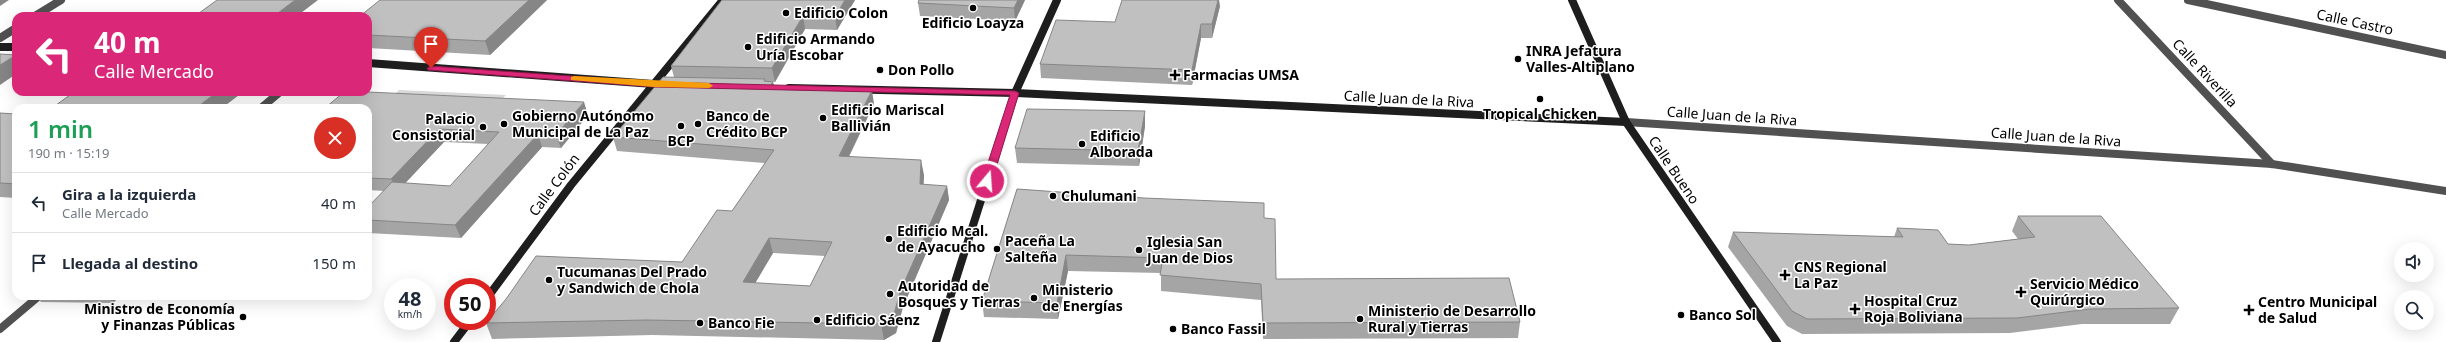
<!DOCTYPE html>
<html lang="es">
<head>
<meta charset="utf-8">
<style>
  :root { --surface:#fff; --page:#f2f2f3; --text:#1f2937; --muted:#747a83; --line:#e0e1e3 }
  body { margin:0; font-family:"Noto Sans",sans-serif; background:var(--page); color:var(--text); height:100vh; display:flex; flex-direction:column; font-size:15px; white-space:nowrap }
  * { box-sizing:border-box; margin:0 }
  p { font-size:13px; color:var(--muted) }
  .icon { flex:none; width:22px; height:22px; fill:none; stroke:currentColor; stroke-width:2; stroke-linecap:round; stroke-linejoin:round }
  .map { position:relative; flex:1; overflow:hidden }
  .drawer { position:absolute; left:12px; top:104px; width:360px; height:196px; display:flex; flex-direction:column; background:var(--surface); border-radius:12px; box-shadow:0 4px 16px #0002 }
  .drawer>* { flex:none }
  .hud { position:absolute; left:12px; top:12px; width:360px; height:84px; border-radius:12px; box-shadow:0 4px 16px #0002; background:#db2777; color:#fff; overflow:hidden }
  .fabs { position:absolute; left:2394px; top:242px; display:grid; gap:8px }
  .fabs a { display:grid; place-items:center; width:40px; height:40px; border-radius:50%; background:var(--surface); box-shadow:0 4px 16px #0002; font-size:20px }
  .speed { position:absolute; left:384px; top:278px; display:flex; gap:8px; font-size:20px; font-weight:700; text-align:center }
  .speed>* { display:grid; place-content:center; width:52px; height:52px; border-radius:50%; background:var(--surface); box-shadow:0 4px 16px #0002; line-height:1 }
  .speed small { font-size:10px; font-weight:400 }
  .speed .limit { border:6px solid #d22; background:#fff; color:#111 }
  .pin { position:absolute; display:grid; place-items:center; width:34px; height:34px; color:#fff; margin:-41px -17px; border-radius:50% 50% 50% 0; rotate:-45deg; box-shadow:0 0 4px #0007 }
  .pin .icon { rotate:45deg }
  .me { position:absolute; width:44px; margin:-22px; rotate:18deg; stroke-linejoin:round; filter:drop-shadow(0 0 3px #0008) }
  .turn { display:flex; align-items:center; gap:14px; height:84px; padding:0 16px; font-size:18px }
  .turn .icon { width:52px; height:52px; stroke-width:2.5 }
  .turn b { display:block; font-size:28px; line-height:34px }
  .round { display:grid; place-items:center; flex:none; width:42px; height:42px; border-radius:21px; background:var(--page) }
  .summary { display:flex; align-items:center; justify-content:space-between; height:68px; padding:0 16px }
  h1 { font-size:24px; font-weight:600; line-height:30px; color:#1e9e55 }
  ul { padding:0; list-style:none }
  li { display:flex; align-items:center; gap:12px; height:60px; padding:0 16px; border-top:1px solid var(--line) }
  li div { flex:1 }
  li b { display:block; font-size:15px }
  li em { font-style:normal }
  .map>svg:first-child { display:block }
  .green { fill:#d8d8d8 }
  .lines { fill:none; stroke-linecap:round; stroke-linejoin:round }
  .street { stroke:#515151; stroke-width:8 }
  .secondary { stroke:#1e1e1e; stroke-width:8 }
  .wall { fill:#a5a5a5; fill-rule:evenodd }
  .shaded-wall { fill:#868686 }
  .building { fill:#c0c0c0; stroke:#868686; fill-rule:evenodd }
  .route { fill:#db2777; stroke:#8e194d }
  .slow { fill:#f59e0b }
  .poi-dot { fill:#000; stroke:#fff; stroke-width:1.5 }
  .labels { text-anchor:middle; stroke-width:3; stroke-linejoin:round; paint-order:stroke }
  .poi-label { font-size:14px; font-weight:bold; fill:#000; stroke:#fff; text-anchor:start }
  .street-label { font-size:14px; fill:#000; stroke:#fff }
</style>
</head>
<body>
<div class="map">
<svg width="2446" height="342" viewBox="0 0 2446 342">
  <rect width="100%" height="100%" fill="#fff"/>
  <!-- green -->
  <path class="green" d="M399,90L506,95L498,103L391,98Z"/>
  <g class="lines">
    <!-- street -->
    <g class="street">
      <path d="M2118,0L2272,164"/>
      <path d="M2188,0L2446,55"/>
      <path d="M35,16L61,0"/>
      <path d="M0,38L16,28"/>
      <path d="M261,108L280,92"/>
      <path d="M1626,122L2272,164L2446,191"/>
      <path d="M0,329L39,296"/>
    </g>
    <!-- secondary -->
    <g class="secondary">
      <path d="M1572,0L1626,122L1777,342"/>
      <path d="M0,47H16"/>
      <path d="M368,63L667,85"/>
      <path d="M789,88L1015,93L1626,122"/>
      <path d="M487,298L571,185L723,0"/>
      <path d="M454,342L470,321"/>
      <path d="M936,342L1015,93L1057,0"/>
    </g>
  </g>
  <!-- wall -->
  <g class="wall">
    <path d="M380,0H547L490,55L368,48V16Z"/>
    <path d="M722,0H855L837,30L805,29L775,82H773L774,87L874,104L849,157L924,175L923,185L947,186L949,200L903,307L896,333L884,340L652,335L492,339L486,323L682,262L732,211L765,163L617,151L613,137L674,77L671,66ZM773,253L825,256L810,286L755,283Z"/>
    <path d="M1025,0L1015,21L920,16L918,3Z"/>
    <path d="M1220,6L1212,38H1201L1192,85L1041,78L1040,64L1115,22Z"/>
    <path d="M368,108L588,115L561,148L542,147L461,238L368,233V207L384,191L368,190ZM444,142L488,144L450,186L405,183Z"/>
    <path d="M1145,111V126L1139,166L1017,163L1015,148Z"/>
    <path d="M0,113L16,114V198L0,197Z"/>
    <path d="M1017,189L1264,218L1276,279L1520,322L1518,338L1263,339L1261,300L1161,291V273L1068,271L1058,319L984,317L982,301Z"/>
    <path d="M2018,216L2179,308L2170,324H2082L2010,333L1802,334L1787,326L1728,247L1733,232L1894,237L1897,228L1948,244L1969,245L2018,239L2012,231Z"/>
    <path d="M37,296H120L113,303L41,302Z"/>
  </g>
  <!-- shaded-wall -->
  <g class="shaded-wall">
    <path d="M0,0H9L0,6Z"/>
    <path d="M295,0H318L297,16H274Z"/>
    <path d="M529,0H547L490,55L485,41Z"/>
    <path d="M845,0H855L837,30L835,17Z"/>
    <path d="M1018,0H1025L1015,21L1014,8Z"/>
    <path d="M1218,0H1219L1220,6L1212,38V24Z"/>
    <path d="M803,16L805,29L775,82L772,68Z"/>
    <path d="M1201,24V38L1192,85V70Z"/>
    <path d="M16,55V74L0,85V65Z"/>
    <path d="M773,82L776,95L769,87Z"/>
    <path d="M872,90L874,104L842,170L839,156Z"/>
    <path d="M217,92H243L222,108H196Z"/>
    <path d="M584,102L588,115L561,148L556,135Z"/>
    <path d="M1145,111V126L1139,166L1138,151Z"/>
    <path d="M439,129L444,142L397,192L391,179Z"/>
    <path d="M538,134L542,147L461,238L455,225Z"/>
    <path d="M921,160L924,175L923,199L920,184Z"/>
    <path d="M947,186L949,200L903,307L896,333L884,340L881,324L900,292Z"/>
    <path d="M769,238L773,253L747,297L743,282Z"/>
    <path d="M1066,255L1068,271L1058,319L1057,303Z"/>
    <path d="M108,296H120L113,303Z"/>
  </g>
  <!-- building -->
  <g class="building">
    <path d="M217,0H295L274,16H195Z"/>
    <path d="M380,0H529L485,41L368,35V16H360Z"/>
    <path d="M722,0H845L835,17L803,16L772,68L671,66Z"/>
    <path d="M919,0H1018L1014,8L918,3Z"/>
    <path d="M1122,0H1218L1212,24H1201L1192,70L1040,64L1056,20L1115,22Z"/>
    <path d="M0,54L16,55L0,65Z"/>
    <path d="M663,77L765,79L764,81L773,82L769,87L872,90L839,156L921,160L920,184L947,186L900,292L893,318L881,324L647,320L486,323L506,299L536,256L682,262L717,210L732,211L774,150L613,137ZM769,238L832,242L810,286L743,282Z"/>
    <path d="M74,92H217L196,108H52Z"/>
    <path d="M344,92H368L584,102L556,135L538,134L455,225L368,220V207L392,182L450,186L499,132L439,129L391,179L368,178V108H325Z"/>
    <path d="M1027,109L1145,111L1138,151L1015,148Z"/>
    <path d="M0,113L16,114V184L0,183Z"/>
    <path d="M1017,189L1144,198L1264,203V218L1275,219L1276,279L1509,278L1520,322L1263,323L1261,284L1160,275L1163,258L1066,255L1057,303L982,301Z"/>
    <path d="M2018,216H2101L2179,308L2090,309L2017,318L1807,319L1792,311L1733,232L1903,237L1897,228L1938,230L1948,244L1969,245L2035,237Z"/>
  </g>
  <!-- route -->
  <path class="route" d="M431,66L654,82L1015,91L1019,93L992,181L987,184L982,181L1010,95L654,87L428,70L427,68Z"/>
  <!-- slow -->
  <path class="slow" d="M574,76L709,83L713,86L709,88L654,87L571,80V77Z"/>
  <!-- markers -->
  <g class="poi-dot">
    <circle cx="973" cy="8" r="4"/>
    <circle cx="786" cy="13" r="4"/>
    <circle cx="748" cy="47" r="4"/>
    <circle cx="1518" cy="59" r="4"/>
    <circle cx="880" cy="70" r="4"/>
    <path d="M1173 69h4v4h4v4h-4v4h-4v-4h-4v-4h4z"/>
    <circle cx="1540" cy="99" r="4"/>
    <circle cx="823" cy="118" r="4"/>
    <circle cx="504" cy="124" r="4"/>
    <circle cx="698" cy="124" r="4"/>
    <circle cx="681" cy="126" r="4"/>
    <circle cx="483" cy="127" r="4"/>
    <circle cx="1082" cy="144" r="4"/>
    <circle cx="1053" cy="196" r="4"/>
    <circle cx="889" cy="239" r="4"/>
    <circle cx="997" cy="249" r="4"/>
    <circle cx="1139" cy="250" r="4"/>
    <path d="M1783 269h4v4h4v4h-4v4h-4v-4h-4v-4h4z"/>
    <circle cx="549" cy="280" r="4"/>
    <path d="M2019 286h4v4h4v4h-4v4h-4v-4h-4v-4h4z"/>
    <circle cx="890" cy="294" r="4"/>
    <circle cx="1034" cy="298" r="4"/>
    <path d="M1853 303h4v4h4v4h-4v4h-4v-4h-4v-4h4z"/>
    <path d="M2247 304h4v4h4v4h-4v4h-4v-4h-4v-4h4z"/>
    <circle cx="1681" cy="315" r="4"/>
    <circle cx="243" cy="317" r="4"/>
    <circle cx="1360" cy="319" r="4"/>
    <circle cx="817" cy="320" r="4"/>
    <circle cx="700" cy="323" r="4"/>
    <circle cx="1173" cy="329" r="4"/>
  </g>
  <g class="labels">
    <!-- poi labels -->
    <g class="poi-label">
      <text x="794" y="18">Edificio Colon</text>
      <text x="973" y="28" text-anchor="middle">Edificio Loayza</text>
      <text x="756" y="44">Edificio Armando<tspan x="756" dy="16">Uría Escobar</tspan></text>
      <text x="1526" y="56">INRA Jefatura<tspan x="1526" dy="16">Valles-Altiplano</tspan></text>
      <text x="888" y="75">Don Pollo</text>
      <text x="1183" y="80">Farmacias UMSA</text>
      <text x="831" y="115">Edificio Mariscal<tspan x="831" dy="16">Ballivián</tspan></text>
      <text x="1540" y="119" text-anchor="middle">Tropical Chicken</text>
      <text x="512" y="121">Gobierno Autónomo<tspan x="512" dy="16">Municipal de La Paz</tspan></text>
      <text x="706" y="121">Banco de<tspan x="706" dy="16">Crédito BCP</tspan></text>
      <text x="475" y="124" text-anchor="end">Palacio<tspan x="475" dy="16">Consistorial</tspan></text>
      <text x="1090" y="141">Edificio<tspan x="1090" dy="16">Alborada</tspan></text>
      <text x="681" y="146" text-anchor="middle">BCP</text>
      <text x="1061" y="201">Chulumani</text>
      <text x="897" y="236">Edificio Mcal.<tspan x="897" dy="16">de Ayacucho</tspan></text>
      <text x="1005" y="246">Paceña La<tspan x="1005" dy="16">Salteña</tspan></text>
      <text x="1147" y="247">Iglesia San<tspan x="1147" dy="16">Juan de Dios</tspan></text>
      <text x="1794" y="272">CNS Regional<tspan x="1794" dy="16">La Paz</tspan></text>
      <text x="557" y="277">Tucumanas Del Prado<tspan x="557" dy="16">y Sandwich de Chola</tspan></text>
      <text x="2030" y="289">Servicio Médico<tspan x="2030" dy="16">Quirúrgico</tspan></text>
      <text x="898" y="291">Autoridad de<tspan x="898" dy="16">Bosques y Tierras</tspan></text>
      <text x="1042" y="295">Ministerio<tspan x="1042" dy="16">de Energías</tspan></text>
      <text x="1864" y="306">Hospital Cruz<tspan x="1864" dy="16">Roja Boliviana</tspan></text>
      <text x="2258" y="307">Centro Municipal<tspan x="2258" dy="16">de Salud</tspan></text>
      <text x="235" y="314" text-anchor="end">Ministro de Economía<tspan x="235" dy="16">y Finanzas Públicas</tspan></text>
      <text x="1368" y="316">Ministerio de Desarrollo<tspan x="1368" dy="16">Rural y Tierras</tspan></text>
      <text x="1689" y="320">Banco Sol</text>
      <text x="825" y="325">Edificio Sáenz</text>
      <text x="708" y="328">Banco Fie</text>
      <text x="1181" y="334">Banco Fassil</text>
    </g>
    <!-- street labels -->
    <g class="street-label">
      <text transform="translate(2355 22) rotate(12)" y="5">Calle Castro</text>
      <text transform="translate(2205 73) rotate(47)" y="5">Calle Riverilla</text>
      <text transform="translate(1409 99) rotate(3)" y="5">Calle Juan de la Riva</text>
      <text transform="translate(1732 116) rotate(4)" y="5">Calle Juan de la Riva</text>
      <text transform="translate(2056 137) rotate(4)" y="5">Calle Juan de la Riva</text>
      <text transform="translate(1674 170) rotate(56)" y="5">Calle Bueno</text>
      <text transform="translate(554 185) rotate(-53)" y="5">Calle Colón</text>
    </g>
  </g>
</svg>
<div class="fabs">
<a><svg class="icon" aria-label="sound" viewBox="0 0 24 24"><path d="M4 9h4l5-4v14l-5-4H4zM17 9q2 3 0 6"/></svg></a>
<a><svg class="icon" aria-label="search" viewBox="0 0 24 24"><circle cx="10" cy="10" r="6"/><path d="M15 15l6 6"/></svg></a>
</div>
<div class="speed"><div>48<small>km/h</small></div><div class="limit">50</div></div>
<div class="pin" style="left:431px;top:68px;background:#d93025"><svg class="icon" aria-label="arrive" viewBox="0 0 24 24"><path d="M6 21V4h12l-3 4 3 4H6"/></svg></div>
<svg class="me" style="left:987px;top:181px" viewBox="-20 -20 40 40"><circle r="17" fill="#db2777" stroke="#fff" stroke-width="3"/><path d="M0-11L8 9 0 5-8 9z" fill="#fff"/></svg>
<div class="hud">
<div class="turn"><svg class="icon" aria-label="left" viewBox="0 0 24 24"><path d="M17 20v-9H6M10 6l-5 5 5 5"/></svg><div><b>40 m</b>Calle Mercado</div></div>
</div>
<section class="drawer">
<div class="summary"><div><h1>1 min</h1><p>190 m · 15:19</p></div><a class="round" style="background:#d93025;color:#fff"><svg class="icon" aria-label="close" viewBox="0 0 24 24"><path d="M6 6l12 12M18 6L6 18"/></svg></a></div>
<ul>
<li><svg class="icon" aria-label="left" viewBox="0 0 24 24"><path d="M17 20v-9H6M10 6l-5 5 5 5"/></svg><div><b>Gira a la izquierda</b><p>Calle Mercado</p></div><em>40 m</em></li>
<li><svg class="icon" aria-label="arrive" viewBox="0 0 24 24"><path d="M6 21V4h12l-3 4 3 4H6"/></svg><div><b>Llegada al destino</b></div><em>150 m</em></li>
</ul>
</section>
</div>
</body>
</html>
